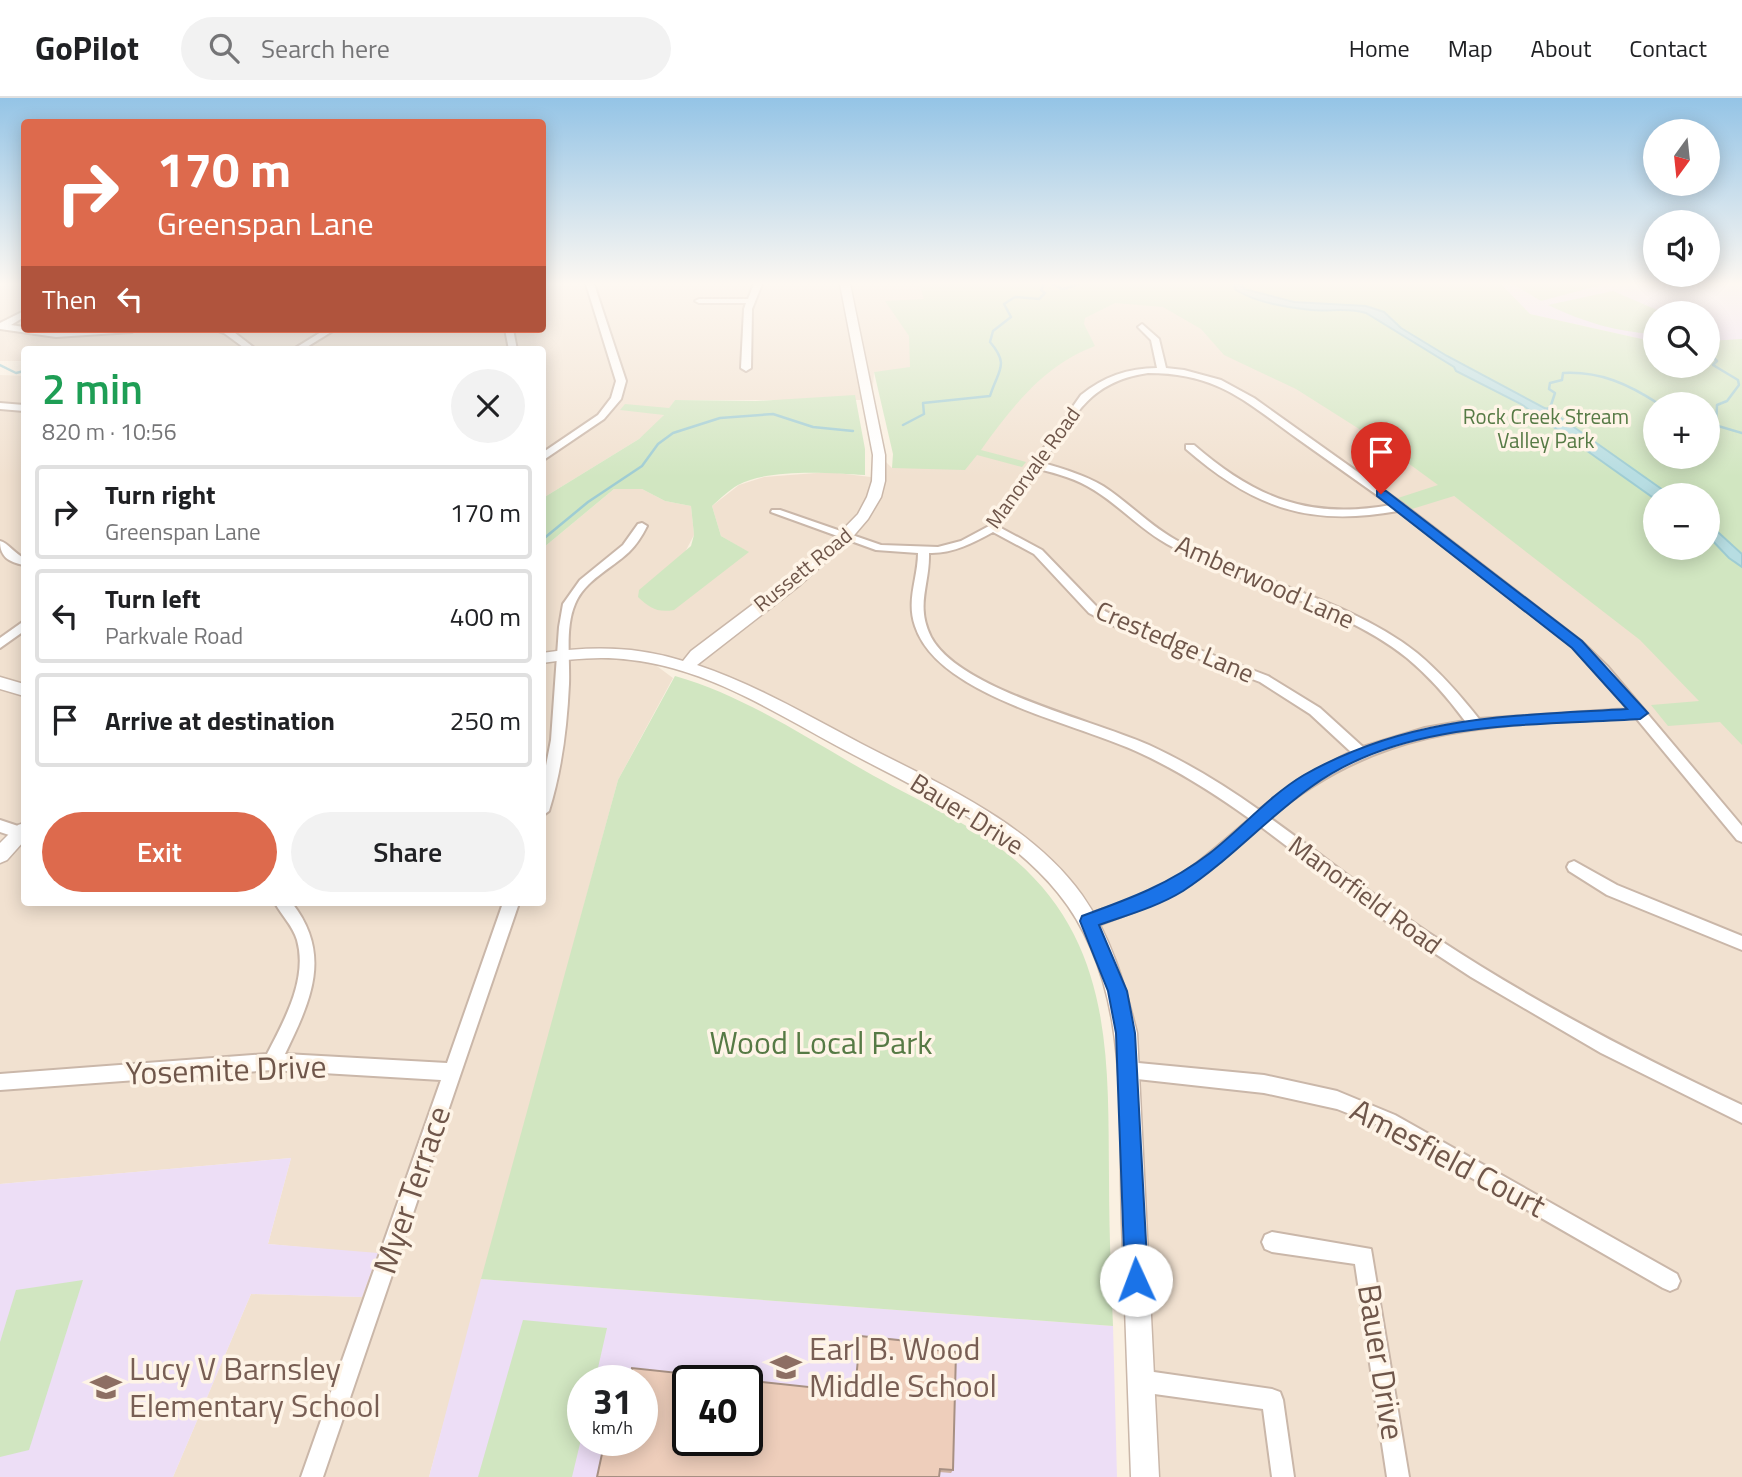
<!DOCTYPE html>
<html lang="en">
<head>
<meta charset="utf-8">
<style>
  :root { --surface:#fff; --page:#f2f2f2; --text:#202124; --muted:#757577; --line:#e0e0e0; --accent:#dd6a4d }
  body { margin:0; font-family:"Titillium Web",sans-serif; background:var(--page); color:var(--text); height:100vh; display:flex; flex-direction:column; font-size:26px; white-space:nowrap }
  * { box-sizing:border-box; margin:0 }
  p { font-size:23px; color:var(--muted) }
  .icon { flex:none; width:38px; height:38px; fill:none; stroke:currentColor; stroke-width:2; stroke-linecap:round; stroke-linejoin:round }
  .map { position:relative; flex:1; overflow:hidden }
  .panel { position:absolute; left:21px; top:248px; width:525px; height:560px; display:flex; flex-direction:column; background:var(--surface); border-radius:7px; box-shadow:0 4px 18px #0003 }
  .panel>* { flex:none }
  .guide { position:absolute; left:21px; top:21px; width:525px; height:214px; border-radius:7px; box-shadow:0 4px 18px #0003; background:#dd6a4d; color:#fff; overflow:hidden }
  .needle { width:46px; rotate:195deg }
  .tools { position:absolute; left:1643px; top:21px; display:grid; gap:14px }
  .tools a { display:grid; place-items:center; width:77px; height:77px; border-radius:50%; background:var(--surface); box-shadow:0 4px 18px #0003; font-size:35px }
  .speed { position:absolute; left:567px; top:1267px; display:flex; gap:14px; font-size:35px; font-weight:700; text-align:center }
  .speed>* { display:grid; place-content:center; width:91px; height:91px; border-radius:50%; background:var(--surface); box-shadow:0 4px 18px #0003; line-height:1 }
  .speed small { font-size:18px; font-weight:400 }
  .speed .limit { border:4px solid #111; border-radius:10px; background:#fff; color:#111 }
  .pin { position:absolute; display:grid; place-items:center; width:60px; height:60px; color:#fff; margin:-72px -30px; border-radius:50% 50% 50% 0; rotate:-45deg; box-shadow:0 0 7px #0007 }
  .pin .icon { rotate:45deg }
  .me { position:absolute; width:77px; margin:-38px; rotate:358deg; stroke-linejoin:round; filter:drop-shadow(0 0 5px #0008) }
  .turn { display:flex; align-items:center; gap:24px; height:147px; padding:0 21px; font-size:32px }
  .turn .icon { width:91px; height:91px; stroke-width:2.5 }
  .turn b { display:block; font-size:49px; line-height:60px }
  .then { display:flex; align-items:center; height:66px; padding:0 21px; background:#0003; gap:14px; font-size:26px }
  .round { display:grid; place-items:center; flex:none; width:74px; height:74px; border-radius:37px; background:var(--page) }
  .headline { display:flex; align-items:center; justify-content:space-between; height:119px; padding:0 21px }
  h1 { font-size:42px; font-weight:600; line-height:52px; color:#1e9e55 }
  .button { display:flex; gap:14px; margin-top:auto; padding:14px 21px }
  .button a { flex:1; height:80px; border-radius:42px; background:var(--accent); color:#fff; font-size:28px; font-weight:600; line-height:80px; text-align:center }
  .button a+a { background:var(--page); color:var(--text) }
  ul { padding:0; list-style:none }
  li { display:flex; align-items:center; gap:21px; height:94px; margin:0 14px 10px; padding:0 7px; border:4px solid var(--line); border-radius:7px }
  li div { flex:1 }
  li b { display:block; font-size:26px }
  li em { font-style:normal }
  header { display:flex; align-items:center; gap:42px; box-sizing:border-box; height:98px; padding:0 35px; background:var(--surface); border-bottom:2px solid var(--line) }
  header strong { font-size:33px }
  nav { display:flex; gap:38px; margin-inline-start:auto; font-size:24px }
  .search { width:490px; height:63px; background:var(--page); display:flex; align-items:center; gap:18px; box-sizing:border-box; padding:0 24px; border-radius:38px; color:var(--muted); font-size:26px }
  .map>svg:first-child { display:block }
  .residential { fill:#f1e1d0 }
  .education { fill:#eddef6; fill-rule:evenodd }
  .green { fill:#d1e6c1; fill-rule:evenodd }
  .water { fill:#b7dde2; stroke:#9eccd3; stroke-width:2 }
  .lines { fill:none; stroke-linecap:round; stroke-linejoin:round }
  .stream { stroke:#9eccd3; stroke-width:2.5 }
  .minor-casing { stroke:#cab7a9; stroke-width:4 }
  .tertiary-casing { stroke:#cab7a9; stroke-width:3 }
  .minor { fill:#fff; fill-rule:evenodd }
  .tertiary { fill:#fff; fill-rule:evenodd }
  .wall { fill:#cdb1a1 }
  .building { fill:#eecebb; stroke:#a79083; stroke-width:2; fill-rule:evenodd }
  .route { fill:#1a73e8; stroke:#114b97; stroke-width:2 }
  .labels { text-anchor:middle; stroke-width:7; stroke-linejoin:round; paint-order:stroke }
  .far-park-label { font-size:21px; fill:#567a45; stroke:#fef4e7 }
  .far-street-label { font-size:21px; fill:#6f564a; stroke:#fef4e7 }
  .street-label { font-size:26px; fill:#6f564a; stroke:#fef4e7 }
  .near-park-label { font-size:32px; fill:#567a45; stroke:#fef4e7 }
  .near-street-label { font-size:32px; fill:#6f564a; stroke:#fef4e7 }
  .near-education-label { font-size:32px; fill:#785e54; stroke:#fef4e7; text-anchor:start }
</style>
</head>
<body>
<header>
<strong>GoPilot</strong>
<div class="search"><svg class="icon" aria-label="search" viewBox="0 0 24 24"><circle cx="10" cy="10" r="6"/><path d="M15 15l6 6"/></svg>Search here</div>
<nav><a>Home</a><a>Map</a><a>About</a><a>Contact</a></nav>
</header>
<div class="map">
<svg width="1742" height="1379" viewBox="0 0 1742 1379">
  <rect width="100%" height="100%" fill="#faf0e1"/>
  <!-- residential -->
  <g class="residential">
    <path d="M0,186H24V231H542L543,186H988L927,207L919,271L874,274L872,302H675L659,324L639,341L543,400L542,252H24V263H0Z"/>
    <path d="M1171,200L1317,299L1655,543L1742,641V1379H1145L1126,935L1089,823L1015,741L731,585L646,560L673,580L618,682L429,1379H173L251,1196L361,1199L378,1156L268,1146L291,1060L0,1086V277L24,278V588L21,591L24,592V805H542L543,450L614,391H642L665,403L691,408L694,437L683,458L748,454L721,438L712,408L739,387L764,379L829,374L879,380V357L892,370L1042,267L1080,219L1112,202Z"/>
  </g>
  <!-- education -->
  <g class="education">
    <path d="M1501,186H1742V268L1708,255V215H1656L1655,244L1530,216Z"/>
    <path d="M291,1060L268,1146L378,1155L362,1199L251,1196L173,1379H0V1086Z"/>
    <path d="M481,1181L1113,1228L1117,1379H429ZM583,1283H642V1342H583ZM688,1283H747V1342H688Z"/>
  </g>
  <!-- green -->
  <g class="green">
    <path d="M919,186H1501L1530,216L1655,244L1656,268H1708V243L1742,241V647L1720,624L1668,628L1651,607L1699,603L1640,542L1454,398L1412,411L1398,400L1438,387L1375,341L1296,291L1224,257L1201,231L1163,209L1115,205L1085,220L1084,226L1095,248C1044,267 1012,309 981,352L1026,364L1022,369L977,357L965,372L892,370L893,356L874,274L910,269L909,238L885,203L924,201ZM1656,306H1708V359H1656ZM1656,397H1708V450H1656Z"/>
    <path d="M1513,186H1601V187L1541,203Z"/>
    <path d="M1613,193L1664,215H1656L1655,236C1617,234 1583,224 1548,207Z"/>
    <path d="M855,297L865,351V377C830,375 770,370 738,387C729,392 720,401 712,408L721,438L749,454L674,512C657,515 650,510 638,499L639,492L691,448L694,437L691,408L665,403L642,391H614L543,450V400L639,341L664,317L620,312L625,306L669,310L675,302L756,303Z"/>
    <path d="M675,578C746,598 811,643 874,678C921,704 974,727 1015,762C1113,847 1108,961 1109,1080C1109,1129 1111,1179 1113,1228L481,1181L618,682Z"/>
    <path d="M83,1182L29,1352L0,1359V1244L16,1192Z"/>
    <path d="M523,1222L607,1230L595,1283H583V1333L572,1379H478Z"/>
  </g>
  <!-- water -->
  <g class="water">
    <path d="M1234,186H1242L1244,191L1294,204L1366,208L1384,214L1401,230L1447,258L1554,315L1670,397H1656L1655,401L1521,306L1456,273L1454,269L1366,215C1347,209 1330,214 1311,212C1286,209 1257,205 1236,192Z"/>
    <path d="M1708,425L1742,456V469L1729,460L1708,438Z"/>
  </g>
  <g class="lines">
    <!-- stream -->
    <g class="stream">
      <path d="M1052,186L1063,191L1079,186"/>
      <path d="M1713,247L1716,255L1713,259L1717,263L1713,267L1738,282L1739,287L1727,303L1717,307L1716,326"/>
      <path d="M0,267L16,275L24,273"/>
      <path d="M1545,311L1550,310L1555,295L1549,291L1550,285L1562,282L1563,275C1600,273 1628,286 1659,306"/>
      <path d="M1708,325L1742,335"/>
      <path d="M903,327L924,316L923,305L990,298C998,272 1010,267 990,244L993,233L1011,219L1004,206L1015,199L1039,201L1045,195L1041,192L1044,186"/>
      <path d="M542,442L588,404L642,368L658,346L673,335L720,320L773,316L813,329L853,333"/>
    </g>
    <!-- minor casing -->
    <g class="minor-casing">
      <g id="minor">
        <path d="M586,186H594L626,283L621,301L604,321L542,363V355L598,317L611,300L616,283Z"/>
        <path d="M754,186H762L752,211L751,270L746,273L741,270L744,211L746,205H699L695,203L699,201H748Z"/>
        <path d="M24,213V219L11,227L24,229V231L56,233L136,231L132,234L56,239L0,231V225Z"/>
        <path d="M1142,226L1159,241L1166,270L1184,272L1221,282L1254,300L1404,407L1581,543L1608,569L1742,728V744L1737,742L1636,620C1498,627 1381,624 1270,720C1326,760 1380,803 1438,841C1535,905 1638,958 1742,1007V1025L1601,955L1471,879L1387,824L1260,728C1211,772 1179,799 1114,821C1105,824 1093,831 1083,828L1081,823L1083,818C1109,809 1135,802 1159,790C1193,772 1221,745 1250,721C1215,696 1179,673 1140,655C1078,625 938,599 915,528C906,502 918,480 918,455L876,452L771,414L772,412H780L881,447L938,449L961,443L989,428L1081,297C1103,279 1128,270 1157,270L1151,242L1138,229ZM1148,275C1217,275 1245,303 1298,341C1329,363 1360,385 1391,407C1309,422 1255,400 1194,347H1186V351C1254,410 1309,429 1398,413L1573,549L1600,575L1629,611L1479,621C1460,597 1441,575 1417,555C1351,502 1251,482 1176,442C1149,427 1128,404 1103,388C1084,377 1064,371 1043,365C1075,319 1087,284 1148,275ZM1039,371C1058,376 1077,381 1094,392C1120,408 1140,431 1167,446C1244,489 1338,505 1407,560C1430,579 1448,600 1465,623L1425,630L1363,649L1320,610L1268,578L1126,524L1097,509L1042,452L999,429ZM993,434L1034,456L1089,515L1118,530L1260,584L1310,616L1351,654L1301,680L1259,712C1224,687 1188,665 1149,647C1094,622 959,592 931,539C915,507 930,487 929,455C952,456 973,445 993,434Z"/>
        <path d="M213,231H230L257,252H247L224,235Z"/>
        <path d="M326,231H336L302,252H292Z"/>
        <path d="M505,231H513L517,252H509Z"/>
        <path d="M0,305L24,307V313L0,311Z"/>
        <path d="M642,425L647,428C642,438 637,446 629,454C611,471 585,482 575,506C565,529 570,561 569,586C567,629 562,671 549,713L542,718V688L551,642L559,529L563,506L580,482L623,447L638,426Z"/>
        <path d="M0,443C8,445 14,455 24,460V467C9,464 0,459 0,443Z"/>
        <path d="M24,523V533L0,550V540Z"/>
        <path d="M0,722L24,730V740L21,741L0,734Z"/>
        <path d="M1574,763L1617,787L1742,838V852L1607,797L1569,773L1567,769L1569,765Z"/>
        <path d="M275,805H292C333,857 310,904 285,956L447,965L503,805H519L323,1379H301L441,982L272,972L0,992V976L267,956C284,923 308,881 297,842C293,828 282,818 275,805Z"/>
        <path d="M1128,964L1264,977L1337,993L1395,1017L1677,1176L1680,1183L1677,1190L1670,1193L1663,1190L1383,1029L1337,1011L1264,995L1128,980L1122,978L1119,972L1122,966Z"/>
        <path d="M1272,1134L1371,1151L1409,1379H1387L1355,1166L1272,1154L1265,1151L1262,1144L1265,1137Z"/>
        <path d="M1140,1272L1272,1291L1280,1294L1283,1302L1294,1379H1272L1263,1311L1140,1294L1133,1290L1129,1283L1133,1276Z"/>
      </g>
    </g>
    <!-- tertiary casing -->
    <g class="tertiary-casing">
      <g id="tertiary">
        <path d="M840,186H850L885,357V383L881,399L868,421L850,442L800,487L697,567C754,586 807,617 860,645C937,685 1030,724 1082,797C1111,838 1125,887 1137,935L1159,1379H1131C1128,1294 1125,1209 1122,1125C1118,1014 1132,886 1058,795C1002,726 913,689 837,648C773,613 705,570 631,562C601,558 572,561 542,565V555C591,548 636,548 683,563L691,553L817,458L858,416L867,399L872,383L873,357Z"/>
        <path d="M0,579L24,586V598L0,591Z"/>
        <path d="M24,725V743L7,762L0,765V745L18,727Z"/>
      </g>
    </g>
    <!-- minor -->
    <use href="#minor" class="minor"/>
    <!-- tertiary -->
    <use href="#tertiary" class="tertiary"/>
  </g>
  <!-- wall -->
  <path class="wall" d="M917,1250L953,1372L951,1375L939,1374L855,1294Z"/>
  <!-- building -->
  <path class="building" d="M860,1238L917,1244V1250L956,1254L953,1372L940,1371L939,1379H597L605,1342H642V1283H621L622,1276H631L632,1270L855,1294ZM688,1283H747V1342H688Z"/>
  <!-- sky -->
  <linearGradient id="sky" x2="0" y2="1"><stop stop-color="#94c4e6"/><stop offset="0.49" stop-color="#fdf8f2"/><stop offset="1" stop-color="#fdf8f2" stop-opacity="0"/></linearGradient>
  <rect width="1742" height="379" fill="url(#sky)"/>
  <!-- route -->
  <path class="route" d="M1377,393H1386L1582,543L1648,615L1640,621C1532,628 1404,621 1311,689C1266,721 1229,763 1183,793C1157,809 1127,817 1099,827L1127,893L1135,935L1148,1182L1144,1190L1136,1193L1128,1190L1125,1182L1116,935L1108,893L1080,823L1082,818C1129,801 1170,786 1210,755C1241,731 1270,697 1304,677C1410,617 1510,618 1627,611L1572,550L1377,398Z"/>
  <!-- icons -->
  <defs>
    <g id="school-bare" transform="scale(2.415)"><path d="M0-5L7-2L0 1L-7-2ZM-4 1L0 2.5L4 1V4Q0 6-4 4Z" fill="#8d6e63" stroke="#fef4e7" stroke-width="2.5" paint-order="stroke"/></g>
  </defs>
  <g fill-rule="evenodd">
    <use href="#school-bare" x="786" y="1269"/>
    <use href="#school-bare" x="106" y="1289"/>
  </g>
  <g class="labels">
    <!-- far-park labels -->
    <g class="far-park-label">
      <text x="1546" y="326">Rock Creek Stream<tspan x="1546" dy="24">Valley Park</tspan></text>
    </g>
    <!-- far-street labels -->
    <g class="far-street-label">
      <text transform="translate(1033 370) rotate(-54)" y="7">Manorvale Road</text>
      <text transform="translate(803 472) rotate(-39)" y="7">Russett Road</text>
    </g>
    <!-- street labels -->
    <g class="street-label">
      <text transform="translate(1265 484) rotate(24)" y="9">Amberwood Lane</text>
      <text transform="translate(1175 544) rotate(23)" y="9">Crestedge Lane</text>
      <text transform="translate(967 716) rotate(32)" y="9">Bauer Drive</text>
      <text transform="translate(1365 797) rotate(36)" y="9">Manorfield Road</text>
    </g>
    <!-- near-park labels -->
    <g class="near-park-label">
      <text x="821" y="956">Wood Local Park</text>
    </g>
    <!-- near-street labels -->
    <g class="near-street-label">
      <text transform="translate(226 972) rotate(-2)" y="11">Yosemite Drive</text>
      <text transform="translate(1448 1060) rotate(28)" y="11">Amesfield Court</text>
      <text transform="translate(412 1092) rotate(-71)" y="11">Myer Terrace</text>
      <text transform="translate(1381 1264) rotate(81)" y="11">Bauer Drive</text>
    </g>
    <!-- near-education labels -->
    <g class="near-education-label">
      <text x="809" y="1262">Earl B. Wood<tspan x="809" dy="37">Middle School</tspan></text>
      <text x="129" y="1282">Lucy V Barnsley<tspan x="129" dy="37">Elementary School</tspan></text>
    </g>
  </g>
</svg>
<div class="tools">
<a><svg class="needle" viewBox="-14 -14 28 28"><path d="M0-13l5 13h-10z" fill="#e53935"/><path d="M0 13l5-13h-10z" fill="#757577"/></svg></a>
<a><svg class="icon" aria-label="sound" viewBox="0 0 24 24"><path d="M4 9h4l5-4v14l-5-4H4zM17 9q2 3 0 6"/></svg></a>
<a><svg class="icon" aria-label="search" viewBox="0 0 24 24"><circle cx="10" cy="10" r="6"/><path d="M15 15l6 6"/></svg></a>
<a>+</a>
<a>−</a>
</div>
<div class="speed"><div>31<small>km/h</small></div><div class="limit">40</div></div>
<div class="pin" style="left:1381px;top:396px;background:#d93025"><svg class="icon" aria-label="arrive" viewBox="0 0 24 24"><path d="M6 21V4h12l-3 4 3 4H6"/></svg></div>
<svg class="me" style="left:1136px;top:1182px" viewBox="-20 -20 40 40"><circle r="19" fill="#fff"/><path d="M0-13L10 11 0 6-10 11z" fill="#1a73e8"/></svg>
<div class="guide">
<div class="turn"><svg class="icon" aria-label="right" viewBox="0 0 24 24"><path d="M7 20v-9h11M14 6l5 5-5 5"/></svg><div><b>170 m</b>Greenspan Lane</div></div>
<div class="then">Then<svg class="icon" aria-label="left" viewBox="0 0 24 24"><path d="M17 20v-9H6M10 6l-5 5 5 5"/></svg></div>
</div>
<section class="panel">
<div class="headline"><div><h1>2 min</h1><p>820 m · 10:56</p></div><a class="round"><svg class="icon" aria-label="close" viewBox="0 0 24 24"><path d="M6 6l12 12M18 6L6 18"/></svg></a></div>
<ul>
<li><svg class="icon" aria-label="right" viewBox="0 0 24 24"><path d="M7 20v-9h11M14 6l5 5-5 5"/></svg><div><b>Turn right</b><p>Greenspan Lane</p></div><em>170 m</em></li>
<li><svg class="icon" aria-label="left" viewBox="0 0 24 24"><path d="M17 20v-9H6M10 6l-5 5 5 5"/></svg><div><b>Turn left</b><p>Parkvale Road</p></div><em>400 m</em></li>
<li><svg class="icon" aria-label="arrive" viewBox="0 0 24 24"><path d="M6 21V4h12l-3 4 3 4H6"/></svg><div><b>Arrive at destination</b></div><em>250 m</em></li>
</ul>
<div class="button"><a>Exit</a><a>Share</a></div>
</section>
</div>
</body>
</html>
